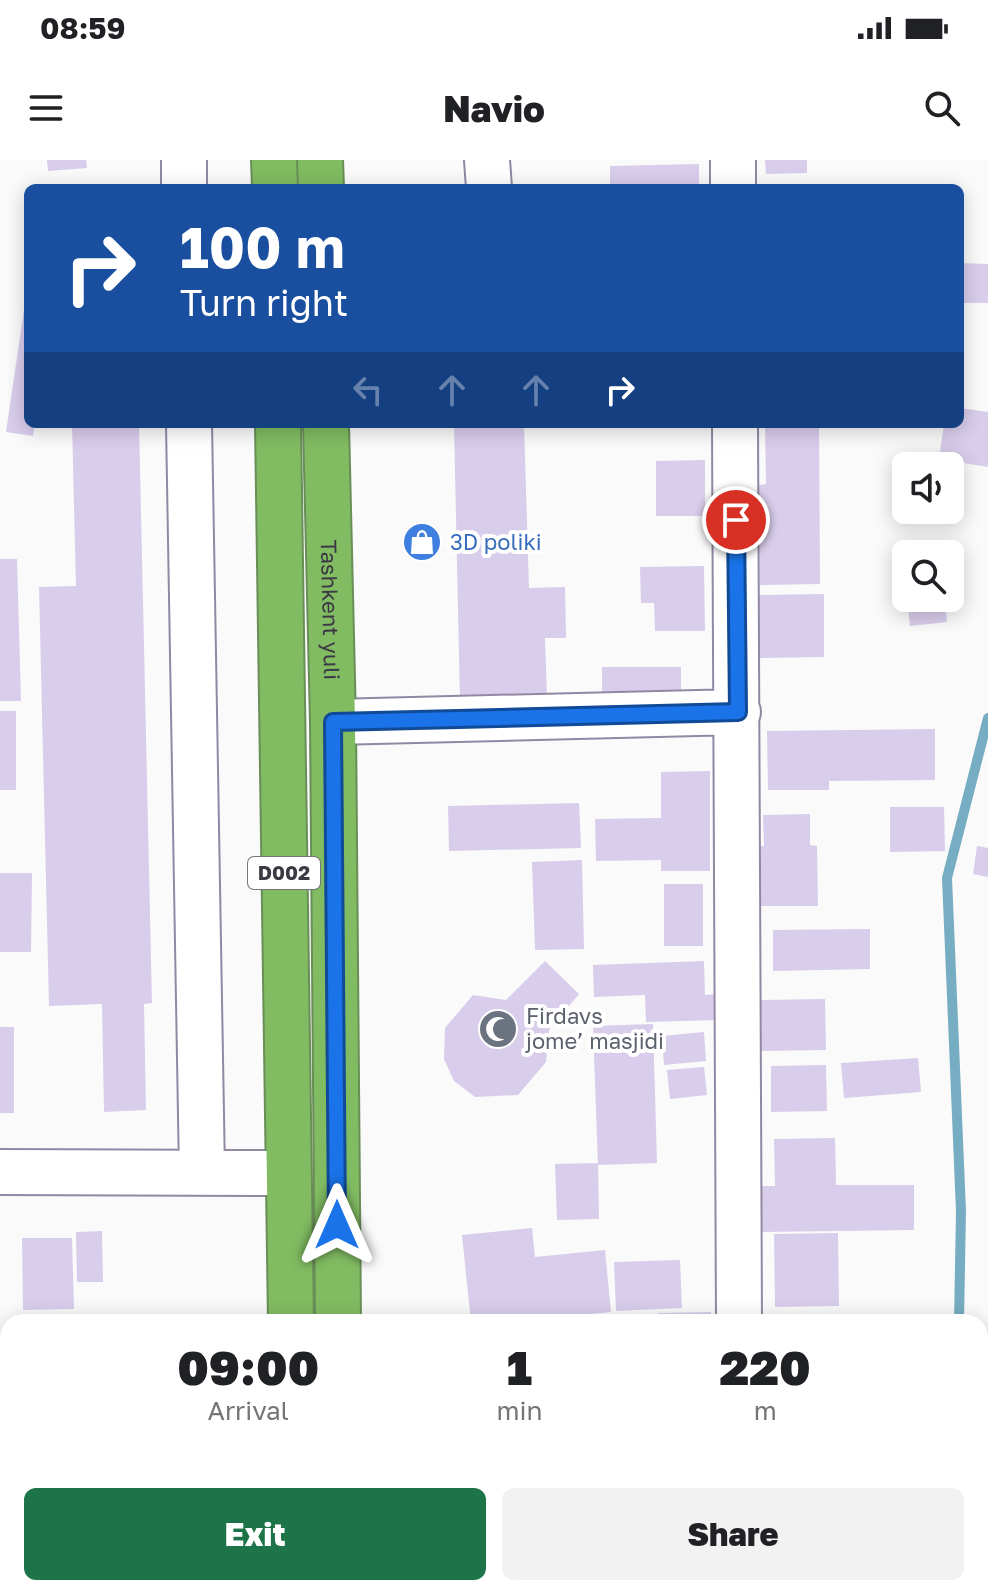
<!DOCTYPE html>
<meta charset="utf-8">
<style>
body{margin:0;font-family:"Golos Text",sans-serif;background:#f2f2f2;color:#202124;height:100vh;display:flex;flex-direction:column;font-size:30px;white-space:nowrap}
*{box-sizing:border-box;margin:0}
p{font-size:26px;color:#757577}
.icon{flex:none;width:44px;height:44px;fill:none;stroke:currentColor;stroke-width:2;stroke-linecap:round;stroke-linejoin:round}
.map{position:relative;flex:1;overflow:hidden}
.panel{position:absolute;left:0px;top:1154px;width:988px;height:282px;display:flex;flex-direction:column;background:#fff;border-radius:24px 24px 0 0;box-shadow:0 4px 20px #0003}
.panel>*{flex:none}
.banner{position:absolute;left:24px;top:24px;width:940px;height:244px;border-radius:12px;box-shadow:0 4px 20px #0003;background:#1a4fa0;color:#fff;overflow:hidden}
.tools{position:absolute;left:892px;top:292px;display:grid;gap:16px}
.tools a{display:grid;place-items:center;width:72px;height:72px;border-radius:12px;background:#fff;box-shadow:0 4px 20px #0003;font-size:40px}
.pin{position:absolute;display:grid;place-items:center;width:68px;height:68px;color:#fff;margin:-34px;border:4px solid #fff;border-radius:50%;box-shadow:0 2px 8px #0007}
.me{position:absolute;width:88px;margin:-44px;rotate:0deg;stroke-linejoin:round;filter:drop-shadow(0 0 6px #0008)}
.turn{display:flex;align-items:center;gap:28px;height:168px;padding:0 24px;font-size:36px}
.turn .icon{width:104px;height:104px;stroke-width:2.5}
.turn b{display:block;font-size:56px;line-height:68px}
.lanes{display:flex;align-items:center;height:76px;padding:0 24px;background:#0003;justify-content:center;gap:40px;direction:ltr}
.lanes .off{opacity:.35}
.eta{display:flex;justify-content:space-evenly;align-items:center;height:136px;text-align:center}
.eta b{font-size:48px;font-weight:800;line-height:56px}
.action{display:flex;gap:16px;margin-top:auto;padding:16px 24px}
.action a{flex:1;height:92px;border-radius:12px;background:#1d7448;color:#fff;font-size:32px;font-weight:800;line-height:92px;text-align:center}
.action a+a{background:#f2f2f2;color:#202124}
.status{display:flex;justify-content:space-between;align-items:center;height:56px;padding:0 40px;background:#fff;direction:ltr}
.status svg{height:22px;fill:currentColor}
header{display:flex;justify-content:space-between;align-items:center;height:104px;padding:0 24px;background:#fff;font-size:36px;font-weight:800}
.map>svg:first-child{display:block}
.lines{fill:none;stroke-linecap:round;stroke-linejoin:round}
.stream{stroke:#77adc2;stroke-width:10}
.building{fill:#d8cdeb}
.minor-casing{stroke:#9288a4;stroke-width:48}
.highway-casing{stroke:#698e58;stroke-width:48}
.minor{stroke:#fff;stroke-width:44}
.highway{stroke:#81bc62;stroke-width:44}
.route-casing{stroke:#114b97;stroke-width:20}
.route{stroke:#1a73e8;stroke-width:14}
.labels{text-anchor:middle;stroke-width:8;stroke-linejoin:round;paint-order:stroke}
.shield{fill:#fff;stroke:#76747c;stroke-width:2}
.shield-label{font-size:20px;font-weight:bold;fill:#3c3844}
.shop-label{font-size:22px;fill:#366cbe;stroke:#fff;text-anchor:start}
.street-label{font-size:22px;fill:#3c3844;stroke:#fff}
.worship-label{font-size:22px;fill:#5b616d;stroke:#fff;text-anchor:start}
</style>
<div class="status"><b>08:59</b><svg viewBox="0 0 49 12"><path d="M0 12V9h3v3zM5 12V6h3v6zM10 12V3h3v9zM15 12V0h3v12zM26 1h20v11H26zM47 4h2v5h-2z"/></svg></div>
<header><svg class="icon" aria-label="menu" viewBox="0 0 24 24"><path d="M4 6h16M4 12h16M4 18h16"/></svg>Navio<svg class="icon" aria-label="search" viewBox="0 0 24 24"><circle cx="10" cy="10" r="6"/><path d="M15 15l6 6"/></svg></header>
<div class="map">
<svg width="988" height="1435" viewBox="0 0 988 1435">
<rect width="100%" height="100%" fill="#fafafa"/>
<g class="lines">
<path class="stream" d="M 959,1162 L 961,1051 L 947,718 L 988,558
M 820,1435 L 825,1428"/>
</g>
<path class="building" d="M 47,0 L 86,0 L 87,8 L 48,11 Z
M 765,0 L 807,0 L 807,13 L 766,14 Z
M 699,4 L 699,28 L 610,28 L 610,6 Z
M 960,103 L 988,104 L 988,143 L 960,143 Z
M 26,136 L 28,264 L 35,264 L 33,276 L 6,272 Z
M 960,248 L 988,252 L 988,307 L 939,299 L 944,264 L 960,264 Z
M 72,264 L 139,264 L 152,843 L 144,844 L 146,950 L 104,952 L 102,844 L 49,846 L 39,427 L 76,426 Z
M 454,264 L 524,264 L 529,428 L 565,427 L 566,478 L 545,478 L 547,538 L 460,541 Z
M 765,264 L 819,264 L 820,424 L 760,425 L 759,325 L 766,324 Z
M 705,300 L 705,356 L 656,356 L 656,301 Z
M 0,399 L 17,399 L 21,541 L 0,541 Z
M 704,406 L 705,471 L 655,471 L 654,443 L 641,443 L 640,407 Z
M 824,434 L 824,497 L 758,498 L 757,435 Z
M 907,438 L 945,438 L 947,462 L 910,466 Z
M 602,507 L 681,507 L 681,536 L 602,536 Z
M 0,551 L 16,551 L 16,630 L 0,630 Z
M 935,569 L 935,620 L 829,621 L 829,630 L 768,630 L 767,571 Z
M 710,611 L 710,711 L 661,711 L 661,700 L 596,701 L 595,659 L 661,658 L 661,612 Z
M 579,643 L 581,688 L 449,691 L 448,646 Z
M 890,647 L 944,647 L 945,691 L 890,692 Z
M 810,654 L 810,685 L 817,686 L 818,746 L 760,746 L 759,686 L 764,686 L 763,655 Z
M 977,686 L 988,688 L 988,717 L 973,714 Z
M 582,700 L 584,789 L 535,790 L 532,702 Z
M 0,713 L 32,713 L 31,792 L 0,792 Z
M 664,724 L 703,724 L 703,786 L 664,786 Z
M 870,769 L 870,809 L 773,811 L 773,770 Z
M 545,801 L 579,834 L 549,870 L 546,902 L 518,935 L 475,937 L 454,921 L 444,899 L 445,868 L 473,835 L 506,840 Z
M 704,801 L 705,835 L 718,834 L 719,860 L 646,862 L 645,835 L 594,837 L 593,805 Z
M 825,839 L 826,890 L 759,891 L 758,840 Z
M 653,864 L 657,1003 L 598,1005 L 593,866 Z
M 0,867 L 14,867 L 14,953 L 0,953 Z
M 704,872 L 706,901 L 664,905 L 662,876 Z
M 918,898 L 921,932 L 844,938 L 841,903 Z
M 826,905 L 827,951 L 771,952 L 771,906 Z
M 704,907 L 707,935 L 670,939 L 667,910 Z
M 835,978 L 836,1025 L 914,1025 L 914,1070 L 762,1072 L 762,1026 L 775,1026 L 774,979 Z
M 598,1003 L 599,1059 L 557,1060 L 555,1004 Z
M 532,1068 L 535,1097 L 605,1090 L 611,1152 L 510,1162 L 471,1162 L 462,1075 Z
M 102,1071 L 103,1122 L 77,1122 L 76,1072 Z
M 838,1073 L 839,1146 L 775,1147 L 774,1074 Z
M 22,1078 L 72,1078 L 74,1149 L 23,1150 Z
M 680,1100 L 682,1148 L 616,1151 L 614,1102 Z
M 711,1152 L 711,1162 L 658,1162 L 658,1153 Z
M 1,1338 L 8,1338 L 8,1387 L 0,1387 Z
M 49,1428 L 100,1428 L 99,1435 L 48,1435 Z
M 109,1428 L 157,1428 L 157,1435 L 109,1435 Z
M 478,1428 L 514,1428 L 514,1435 L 478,1435 Z
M 720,1428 L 760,1428 L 760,1435 L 720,1435 Z
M 832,1428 L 877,1433 L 877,1435 L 831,1435 Z
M 886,1428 L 940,1428 L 939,1435 Z"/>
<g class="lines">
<g class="minor-casing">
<path id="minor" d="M 184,0 L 184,28
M 487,0 L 489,28
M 733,0 L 733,28
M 189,264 L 202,1013
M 735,264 L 739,1162
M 333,562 L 738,552
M 0,1012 L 288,1013"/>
</g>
<g class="highway-casing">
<g id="highway">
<path d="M 274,0 L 275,28"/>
<path d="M 320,0 L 321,28"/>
<path d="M 278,264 L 291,1162"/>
<path id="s1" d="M 326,264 L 333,562 L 338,1162"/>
<path d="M 297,1428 L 297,1435"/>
<path d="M 345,1428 L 345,1435"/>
</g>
</g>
<use href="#minor" class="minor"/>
<use href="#highway" class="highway"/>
</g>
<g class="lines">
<g class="route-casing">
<path id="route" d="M 337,1065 L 333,562 L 738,552 L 736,360"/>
</g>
<use href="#route" class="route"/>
</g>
<defs>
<g id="shop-disc" transform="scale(2)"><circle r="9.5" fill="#3f7fe0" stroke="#fff"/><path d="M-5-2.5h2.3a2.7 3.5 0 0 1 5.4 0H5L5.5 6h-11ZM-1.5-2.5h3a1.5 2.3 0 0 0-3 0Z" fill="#fff"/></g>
<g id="mosque-disc" transform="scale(2)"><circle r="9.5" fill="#6b7280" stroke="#fff"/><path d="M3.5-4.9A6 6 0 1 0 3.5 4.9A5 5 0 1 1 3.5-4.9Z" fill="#fff"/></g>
</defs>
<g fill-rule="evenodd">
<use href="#shop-disc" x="422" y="382"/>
<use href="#mosque-disc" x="498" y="869"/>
</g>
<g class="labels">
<rect class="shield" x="248" y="697" width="72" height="32" rx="6"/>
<g class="shield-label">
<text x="284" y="720">D002</text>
</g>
<g class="shop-label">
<text x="450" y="390">3D poliki</text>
</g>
<g class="street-label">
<text dy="8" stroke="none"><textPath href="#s1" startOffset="186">Tashkent yuli</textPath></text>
</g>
<g class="worship-label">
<text x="526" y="864">Firdavs<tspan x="526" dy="25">jome’ masjidi</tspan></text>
</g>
</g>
</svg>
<div class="tools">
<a><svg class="icon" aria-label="sound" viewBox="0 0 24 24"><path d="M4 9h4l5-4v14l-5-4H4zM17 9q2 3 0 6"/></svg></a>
<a><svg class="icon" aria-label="search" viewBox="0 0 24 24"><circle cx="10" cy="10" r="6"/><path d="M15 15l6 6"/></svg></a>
</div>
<div class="pin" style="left:736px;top:360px;background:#d93025"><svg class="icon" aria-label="arrive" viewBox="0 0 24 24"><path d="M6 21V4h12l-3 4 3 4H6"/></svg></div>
<svg class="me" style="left:337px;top:1065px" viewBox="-20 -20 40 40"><path d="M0-17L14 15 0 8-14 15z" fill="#1a73e8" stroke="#fff" stroke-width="4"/></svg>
<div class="banner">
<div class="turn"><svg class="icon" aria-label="right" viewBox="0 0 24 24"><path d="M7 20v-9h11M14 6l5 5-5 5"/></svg><div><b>100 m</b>Turn right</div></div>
<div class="lanes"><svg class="icon off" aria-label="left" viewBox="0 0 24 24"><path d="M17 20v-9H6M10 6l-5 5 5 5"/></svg><svg class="icon off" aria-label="ahead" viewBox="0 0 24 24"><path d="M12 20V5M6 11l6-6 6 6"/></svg><svg class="icon off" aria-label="ahead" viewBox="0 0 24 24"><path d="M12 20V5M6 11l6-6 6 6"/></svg><svg class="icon" aria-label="right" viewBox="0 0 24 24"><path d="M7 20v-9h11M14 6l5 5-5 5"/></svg></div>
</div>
<section class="panel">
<div class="eta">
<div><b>09:00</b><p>Arrival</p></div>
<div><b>1</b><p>min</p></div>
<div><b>220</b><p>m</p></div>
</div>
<div class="action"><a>Exit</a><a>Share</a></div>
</section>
</div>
